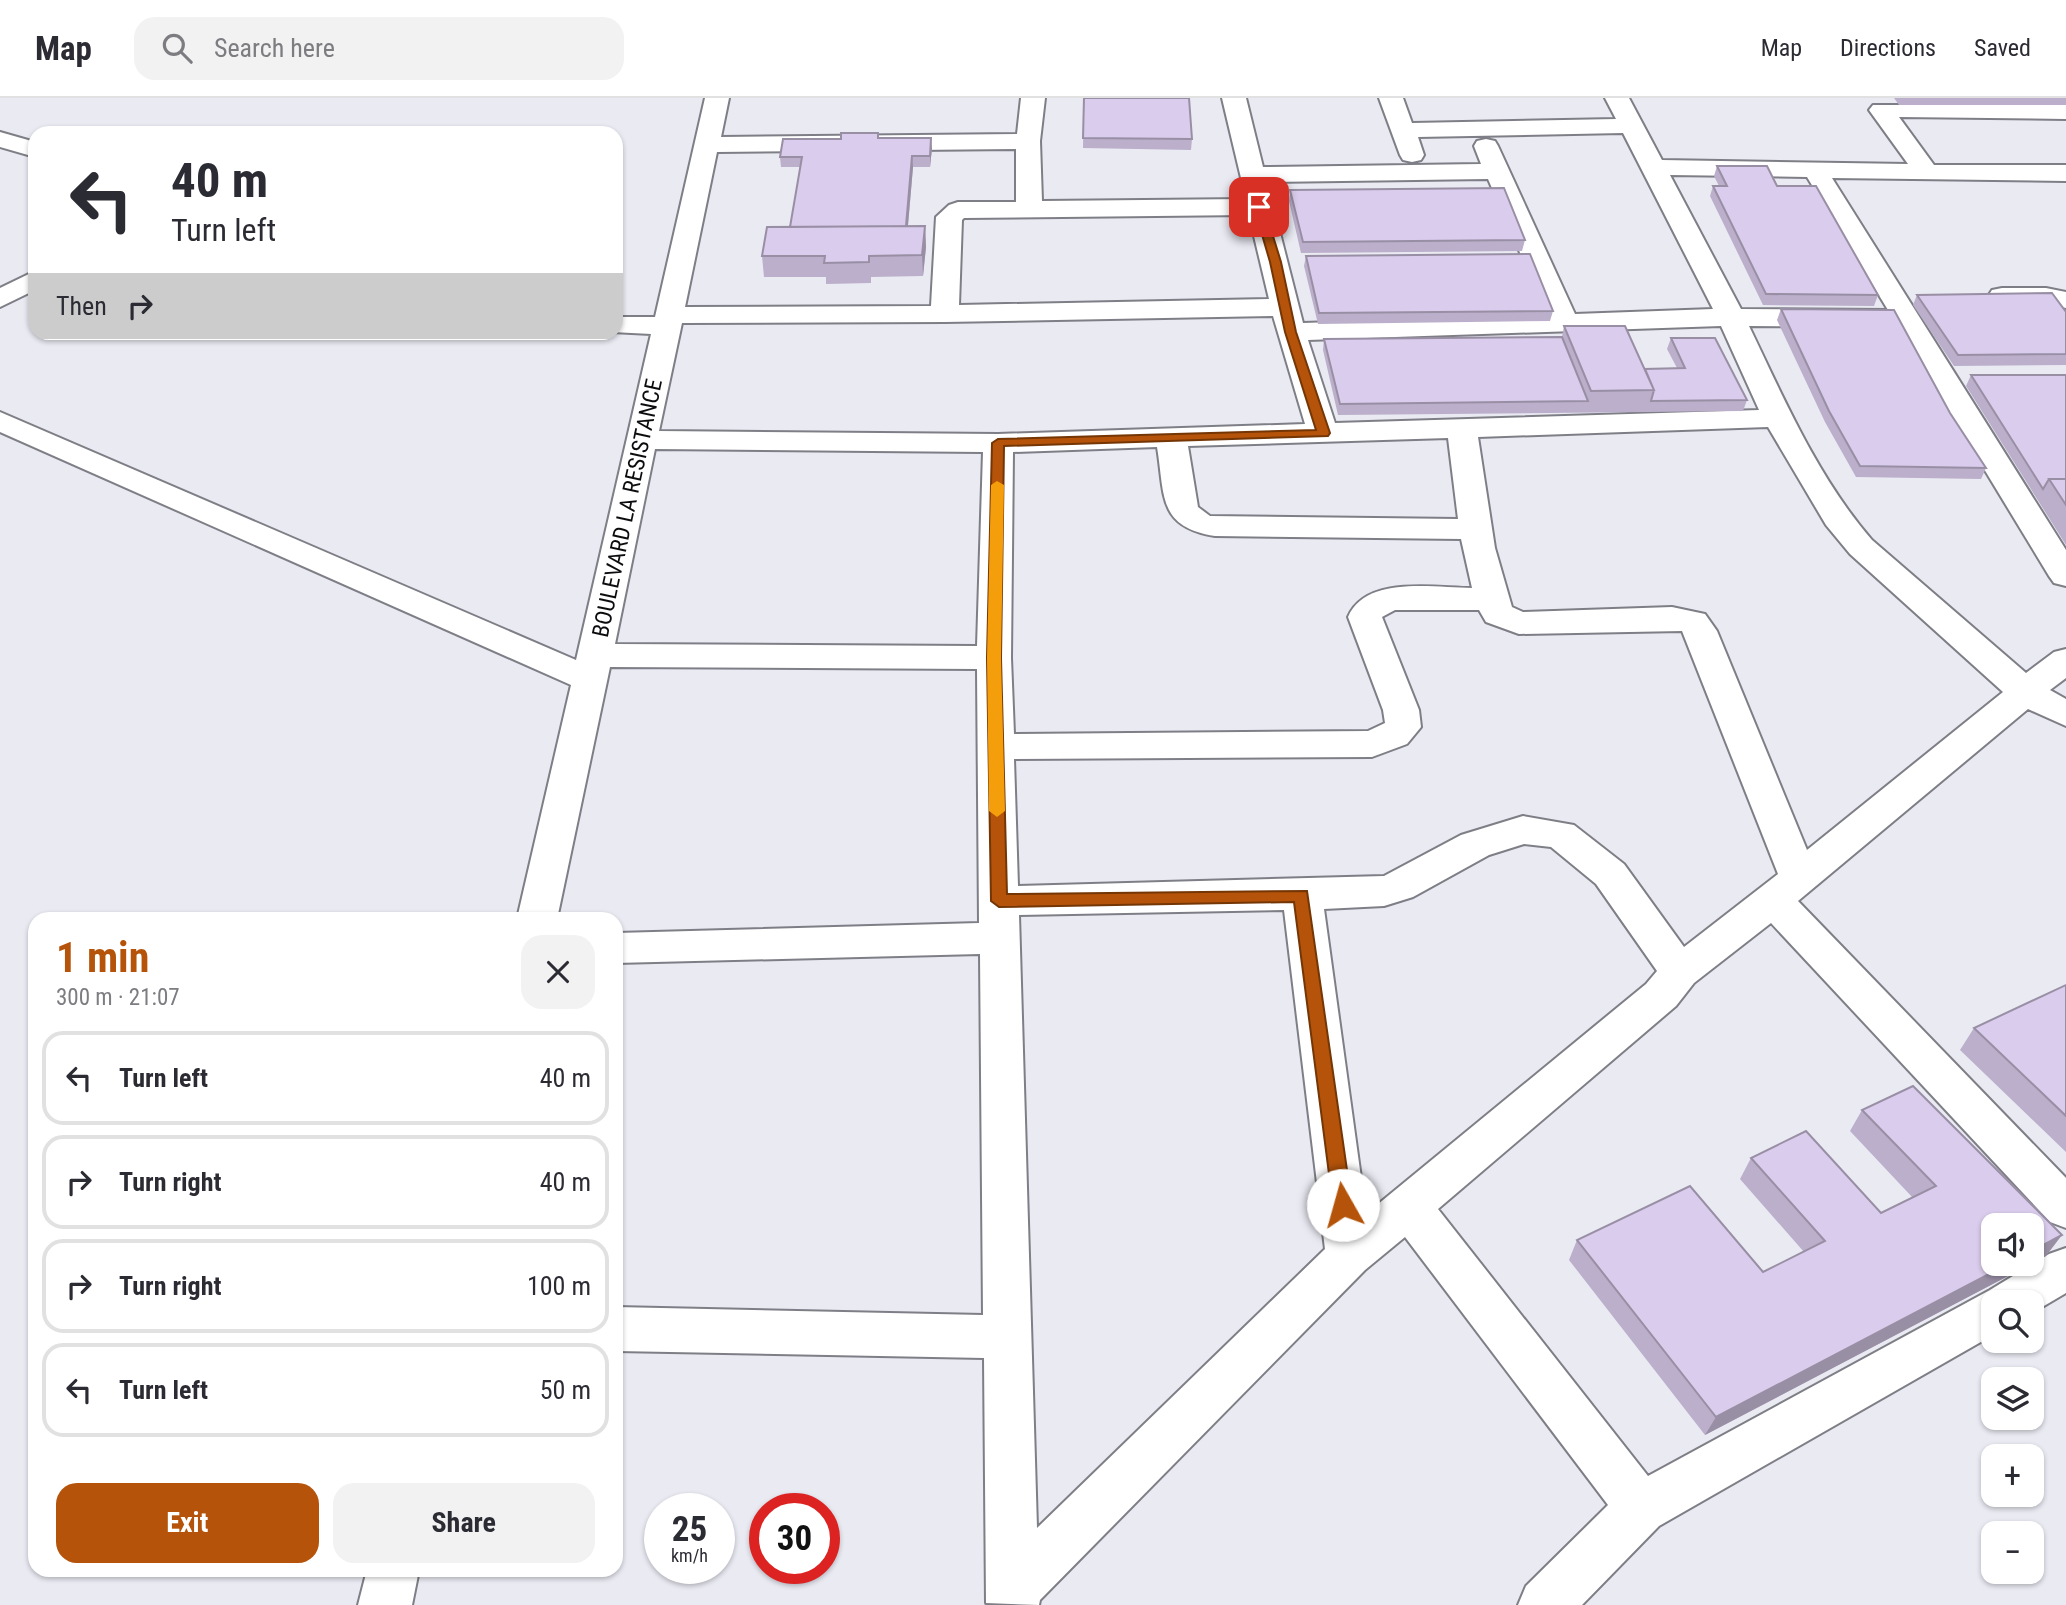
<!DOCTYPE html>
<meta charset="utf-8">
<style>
body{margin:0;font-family:"Roboto Condensed",sans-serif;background:#f2f2f3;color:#2b2b33;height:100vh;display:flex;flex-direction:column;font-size:26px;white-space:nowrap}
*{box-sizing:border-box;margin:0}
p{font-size:23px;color:#7c7c81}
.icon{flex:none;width:38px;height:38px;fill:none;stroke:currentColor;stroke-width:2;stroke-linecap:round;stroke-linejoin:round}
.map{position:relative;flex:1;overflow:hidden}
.panel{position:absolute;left:28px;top:814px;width:595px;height:665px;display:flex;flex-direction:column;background:#fff;border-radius:21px;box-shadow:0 2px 5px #0004}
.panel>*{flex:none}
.guide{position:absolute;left:28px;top:28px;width:595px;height:214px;border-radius:21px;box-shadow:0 2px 5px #0004;background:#fff;color:#2b2b33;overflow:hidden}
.buttons{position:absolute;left:1981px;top:1115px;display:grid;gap:14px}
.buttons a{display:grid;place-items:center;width:63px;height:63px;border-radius:14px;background:#fff;box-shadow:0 2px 5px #0004;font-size:35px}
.speed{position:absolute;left:644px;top:1395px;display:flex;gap:14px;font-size:35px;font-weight:700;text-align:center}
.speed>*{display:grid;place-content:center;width:91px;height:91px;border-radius:50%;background:#fff;box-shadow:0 2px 5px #0004;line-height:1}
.speed small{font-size:18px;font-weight:400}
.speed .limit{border:10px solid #d22;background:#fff;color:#111}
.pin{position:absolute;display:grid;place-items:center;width:60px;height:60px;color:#fff;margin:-30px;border-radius:14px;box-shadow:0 4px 10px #0006}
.me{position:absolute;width:77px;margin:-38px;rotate:353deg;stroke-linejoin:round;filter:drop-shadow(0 0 5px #0008)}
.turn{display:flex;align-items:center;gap:24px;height:147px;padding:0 28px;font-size:32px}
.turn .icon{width:91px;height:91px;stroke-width:2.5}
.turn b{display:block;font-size:49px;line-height:60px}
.then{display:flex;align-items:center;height:66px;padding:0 28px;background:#0003;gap:14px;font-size:26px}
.round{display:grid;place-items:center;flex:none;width:74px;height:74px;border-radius:21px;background:#f2f2f3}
.summary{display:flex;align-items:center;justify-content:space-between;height:119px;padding:0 28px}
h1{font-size:42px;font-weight:700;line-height:52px;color:#b45309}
.action{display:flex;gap:14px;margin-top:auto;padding:14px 28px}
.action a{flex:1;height:80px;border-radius:21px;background:#b45309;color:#fff;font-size:28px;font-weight:700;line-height:80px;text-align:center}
.action a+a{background:#f2f2f3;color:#2b2b33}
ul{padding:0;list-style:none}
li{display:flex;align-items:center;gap:21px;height:94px;margin:0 14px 10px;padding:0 14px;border:4px solid #e1e1e2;border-radius:21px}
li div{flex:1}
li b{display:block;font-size:26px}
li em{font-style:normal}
header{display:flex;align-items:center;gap:42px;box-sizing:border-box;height:98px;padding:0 35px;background:#fff;border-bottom:2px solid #e1e1e2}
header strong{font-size:33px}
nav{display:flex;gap:38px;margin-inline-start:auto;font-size:24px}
.search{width:490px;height:63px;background:#f2f2f3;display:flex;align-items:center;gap:18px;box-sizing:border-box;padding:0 24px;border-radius:21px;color:#7c7c81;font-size:26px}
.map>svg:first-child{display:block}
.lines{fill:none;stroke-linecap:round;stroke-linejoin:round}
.minor-casing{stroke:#7e7e86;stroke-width:4}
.minor{fill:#fff;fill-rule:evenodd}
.wall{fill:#bbafcb}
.shaded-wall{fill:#998fa5}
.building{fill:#daccec;stroke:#998fa5;stroke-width:2}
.route{fill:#b45309;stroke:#753606;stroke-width:2}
.slow{fill:#f59e0b}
.labels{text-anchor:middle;stroke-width:5;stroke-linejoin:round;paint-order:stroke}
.street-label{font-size:23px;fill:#0c0c0f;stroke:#fff}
</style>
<header>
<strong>Map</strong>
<div class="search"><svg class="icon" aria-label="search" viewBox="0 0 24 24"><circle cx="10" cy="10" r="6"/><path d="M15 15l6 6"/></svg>Search here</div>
<nav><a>Map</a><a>Directions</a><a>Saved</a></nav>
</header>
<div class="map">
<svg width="2066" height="1507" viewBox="0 0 2066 1507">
<rect width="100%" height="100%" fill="#eaeaf3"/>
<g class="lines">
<g class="minor-casing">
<path id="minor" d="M 705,0 L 729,0 L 721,39 L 1017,36 L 1021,0 L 1045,0 L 1040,43 L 1042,103 L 1246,101 L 1222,0 L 1246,0 L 1263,69 L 1481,66 L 1474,48 L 1477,43 L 1486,41 L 1495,43 L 1498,48 L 1575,216 L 1713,211 L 1623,35 L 1418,39 L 1424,57 L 1421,62 L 1412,64 L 1403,62 L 1400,57 L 1379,0 L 1403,0 L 1412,25 L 1616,21 L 1605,0 L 1629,0 L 1662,62 L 1908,66 L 1869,12 L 1873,7 L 2066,7 L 2066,21 L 1899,19 L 1934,67 L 2066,67 L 2066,83 L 1832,80 L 2066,452 L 2066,488 L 2054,485 L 2049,478 L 1898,229 L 1749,228 C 1784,301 1818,380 1872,442 L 2026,575 L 2054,554 L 2066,551 L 2066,580 L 2050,592 L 2066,601 L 2066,628 L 2028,611 L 1798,803 L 2066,1080 L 2066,1130 L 2050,1124 L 1771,825 L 1694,885 L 1676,908 L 1438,1111 L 1648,1378 L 1990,1192 L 2049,1156 L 2066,1150 L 2066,1195 L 2032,1215 L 2032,1204 L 1993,1204 L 1993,1237 L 1659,1428 L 1582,1507 L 1518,1507 L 1526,1488 L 1608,1407 L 1405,1139 L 1365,1172 L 1040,1502 L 1039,1507 L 986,1505 L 984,1260 L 616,1253 L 616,1209 L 983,1217 L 980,856 L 616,865 L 616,835 L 979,825 L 977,571 L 610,569 L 557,821 L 517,821 L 571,587 L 0,334 L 0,314 L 576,562 L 651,236 L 612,234 L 616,234 L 616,219 L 655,219 ZM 1016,51 L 1016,104 L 958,104 L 949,107 L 936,119 L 931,208 L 685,209 L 717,54 ZM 1670,77 L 1807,79 L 1888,212 L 1741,211 ZM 1488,81 L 1547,217 L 1303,225 L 1267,84 ZM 1249,117 L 1269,201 L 959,207 L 962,122 L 964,120 ZM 1273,218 L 1305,326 L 998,336 L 659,333 L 682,225 L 945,224 ZM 1721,228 L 1759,312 L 1335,325 L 1308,242 ZM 1768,329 L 1826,427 L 1850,456 L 2003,594 L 1807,752 L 1717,533 L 1705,516 L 1672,509 L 1523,514 L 1512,509 L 1495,450 L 1478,339 ZM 1448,340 L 1458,421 L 1210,418 L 1198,409 L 1188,348 ZM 1157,349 C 1165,397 1157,429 1215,438 L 1461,441 L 1472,490 C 1434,490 1366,477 1348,519 L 1383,612 L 1385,625 L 1368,633 L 1014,636 L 1011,560 L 1013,354 ZM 655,351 L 983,354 L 977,548 L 615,546 ZM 1395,512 L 1479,512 L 1486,524 L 1519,536 L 1682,533 L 1778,776 L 1684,849 L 1624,766 L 1574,727 L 1523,718 L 1461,737 L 1384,778 L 1018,788 L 1014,661 L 1372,659 L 1407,646 L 1421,629 L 1419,612 L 1382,519 ZM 1524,746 L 1551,749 L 1596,786 L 1657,873 L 1646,886 L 1366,1116 L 1324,811 L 1384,808 L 1413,799 L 1489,757 ZM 1284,812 L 1325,1151 L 1037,1430 L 1019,817 Z
M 0,34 L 35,44 L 35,59 L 0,49 Z
M 35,173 L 35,192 L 0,209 L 0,190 Z
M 2002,190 L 2046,190 L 2066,194 L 2066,210 L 2046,206 L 1992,204 L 1988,198 L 1992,192 Z
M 367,1472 L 419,1472 L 412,1507 L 358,1507 Z"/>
</g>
<use href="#minor" class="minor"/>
</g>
<path class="wall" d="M 1084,0 L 1192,41 L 1191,52 L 1083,50 Z
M 1894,0 L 2066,0 L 2066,7 L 1899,7 Z
M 878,40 L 932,50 L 930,69 L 913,69 L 908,128 L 925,128 L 926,149 L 923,178 L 871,179 L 871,185 L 826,186 L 826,179 L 764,179 L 762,158 L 790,129 L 800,69 L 781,69 L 780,59 L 841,41 Z
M 1717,68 L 1777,88 L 1878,197 L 1874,208 L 1763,207 L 1710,98 L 1713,88 L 1719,88 L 1714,78 Z
M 1290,92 L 1525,142 L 1522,153 L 1301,155 L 1289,103 Z
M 1306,158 L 1553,213 L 1550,223 L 1318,226 L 1304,168 Z
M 1917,197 L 2066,214 L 2066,267 L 1954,268 L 1913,207 Z
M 1781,211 L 1986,370 L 1981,381 L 1856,379 L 1825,324 L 1777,222 Z
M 1564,228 L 1645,271 L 1677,270 L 1667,251 L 1671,240 L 1747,302 L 1743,313 L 1338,317 L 1323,252 L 1324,241 L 1562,239 Z
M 1971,277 L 2066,277 L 2066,447 L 1966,288 Z
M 2066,887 L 2066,1054 L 1960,952 L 1974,930 Z
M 1862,1012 L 2046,1158 L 1705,1337 L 1569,1162 L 1577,1142 L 1763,1174 L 1804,1154 L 1740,1081 L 1751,1060 L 1881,1115 L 1913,1100 L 1850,1033 Z"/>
<path class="shaded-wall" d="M 931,40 L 932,50 L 930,69 L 930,58 Z
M 912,58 L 913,69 L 906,149 L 905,139 Z
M 925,128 L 926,149 L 923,178 L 922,157 Z
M 2062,1137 L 2046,1158 L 2032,1165 L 2032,1153 Z
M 2008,1166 L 2031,1166 L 1705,1337 L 1716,1319 Z"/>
<path class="building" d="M 1084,0 L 1189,0 L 1192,41 L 1083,40 Z
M 841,35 L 878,35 L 878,40 L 931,40 L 930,58 L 912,58 L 906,128 L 790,129 L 802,59 L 780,59 L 783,41 L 841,41 Z
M 1717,68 L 1767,68 L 1777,88 L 1816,88 L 1878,197 L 1766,196 L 1713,88 L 1727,88 Z
M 1504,90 L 1525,142 L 1303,144 L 1290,92 Z
M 925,128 L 922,157 L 869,158 L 869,164 L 824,165 L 825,158 L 762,158 L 767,129 Z
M 1530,156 L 1553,213 L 1319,215 L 1306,158 Z
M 2052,195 L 2066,214 L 2066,256 L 1958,257 L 1917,197 Z
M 1781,211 L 1894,212 L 1950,315 L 1986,370 L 1860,368 L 1829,313 Z
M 1564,228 L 1625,228 L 1654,292 L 1591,293 Z
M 1562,239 L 1588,303 L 1340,306 L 1324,241 Z
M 1671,240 L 1715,240 L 1747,302 L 1651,303 L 1654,292 L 1645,271 L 1685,270 Z
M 1971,277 L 2066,277 L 2066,381 L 2049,381 L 2043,391 Z
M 2049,381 L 2066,381 L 2066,407 Z
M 2066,887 L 2066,1018 L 1974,930 Z
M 1913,988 L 2062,1137 L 2032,1153 L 2032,1127 L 1993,1127 L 1993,1166 L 2008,1166 L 1716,1319 L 1577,1142 L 1690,1088 L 1763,1174 L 1825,1143 L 1751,1060 L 1806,1033 L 1881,1115 L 1936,1088 L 1862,1012 Z"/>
<path class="route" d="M 1259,106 L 1264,109 L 1281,164 L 1296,234 L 1330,335 L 1328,338 L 1004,348 L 1001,560 L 1007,796 L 1307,793 L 1352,1107 L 1349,1113 L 1343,1115 L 1336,1113 L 1333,1107 L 1294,804 L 999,809 L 991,803 L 987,560 L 992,345 L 998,341 L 1316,332 L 1285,234 L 1270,164 L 1254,109 Z"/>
<path class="slow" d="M 997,383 L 1004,387 L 1001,560 L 1005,713 L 997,719 L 989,713 L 987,560 L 991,387 Z"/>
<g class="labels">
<g class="street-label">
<text transform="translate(627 410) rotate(-78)" y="8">BOULEVARD LA RESISTANCE</text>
</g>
</g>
</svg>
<div class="buttons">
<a><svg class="icon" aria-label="sound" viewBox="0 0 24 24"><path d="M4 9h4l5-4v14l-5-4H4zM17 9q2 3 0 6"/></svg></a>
<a><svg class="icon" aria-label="search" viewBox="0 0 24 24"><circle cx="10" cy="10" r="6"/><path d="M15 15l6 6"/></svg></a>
<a><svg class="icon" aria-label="layers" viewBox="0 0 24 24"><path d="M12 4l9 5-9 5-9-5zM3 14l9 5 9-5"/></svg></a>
<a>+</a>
<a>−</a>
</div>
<div class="speed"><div>25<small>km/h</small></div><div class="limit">30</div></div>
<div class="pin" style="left:1259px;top:109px;background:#d93025"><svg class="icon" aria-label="arrive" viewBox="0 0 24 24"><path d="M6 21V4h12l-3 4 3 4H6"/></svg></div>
<svg class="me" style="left:1343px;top:1107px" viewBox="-20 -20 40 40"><circle r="19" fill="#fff"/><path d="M0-13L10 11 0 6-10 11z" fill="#b45309"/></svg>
<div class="guide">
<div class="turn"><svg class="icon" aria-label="left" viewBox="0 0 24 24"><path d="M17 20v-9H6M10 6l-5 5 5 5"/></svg><div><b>40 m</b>Turn left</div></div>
<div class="then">Then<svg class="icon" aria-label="right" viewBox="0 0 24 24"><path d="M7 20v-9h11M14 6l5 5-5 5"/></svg></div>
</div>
<section class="panel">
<div class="summary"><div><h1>1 min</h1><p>300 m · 21:07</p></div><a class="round"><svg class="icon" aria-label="close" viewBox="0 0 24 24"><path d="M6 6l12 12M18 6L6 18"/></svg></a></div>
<ul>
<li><svg class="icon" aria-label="left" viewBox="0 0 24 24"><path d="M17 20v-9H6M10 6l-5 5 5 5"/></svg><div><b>Turn left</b></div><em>40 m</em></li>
<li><svg class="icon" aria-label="right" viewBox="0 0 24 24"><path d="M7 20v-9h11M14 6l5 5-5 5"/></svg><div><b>Turn right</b></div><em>40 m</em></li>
<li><svg class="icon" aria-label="right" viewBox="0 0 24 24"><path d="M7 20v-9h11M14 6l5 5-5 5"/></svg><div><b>Turn right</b></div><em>100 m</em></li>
<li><svg class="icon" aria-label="left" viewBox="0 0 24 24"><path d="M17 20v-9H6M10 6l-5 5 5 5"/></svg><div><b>Turn left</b></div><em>50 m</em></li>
</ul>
<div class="action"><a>Exit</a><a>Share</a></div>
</section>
</div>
